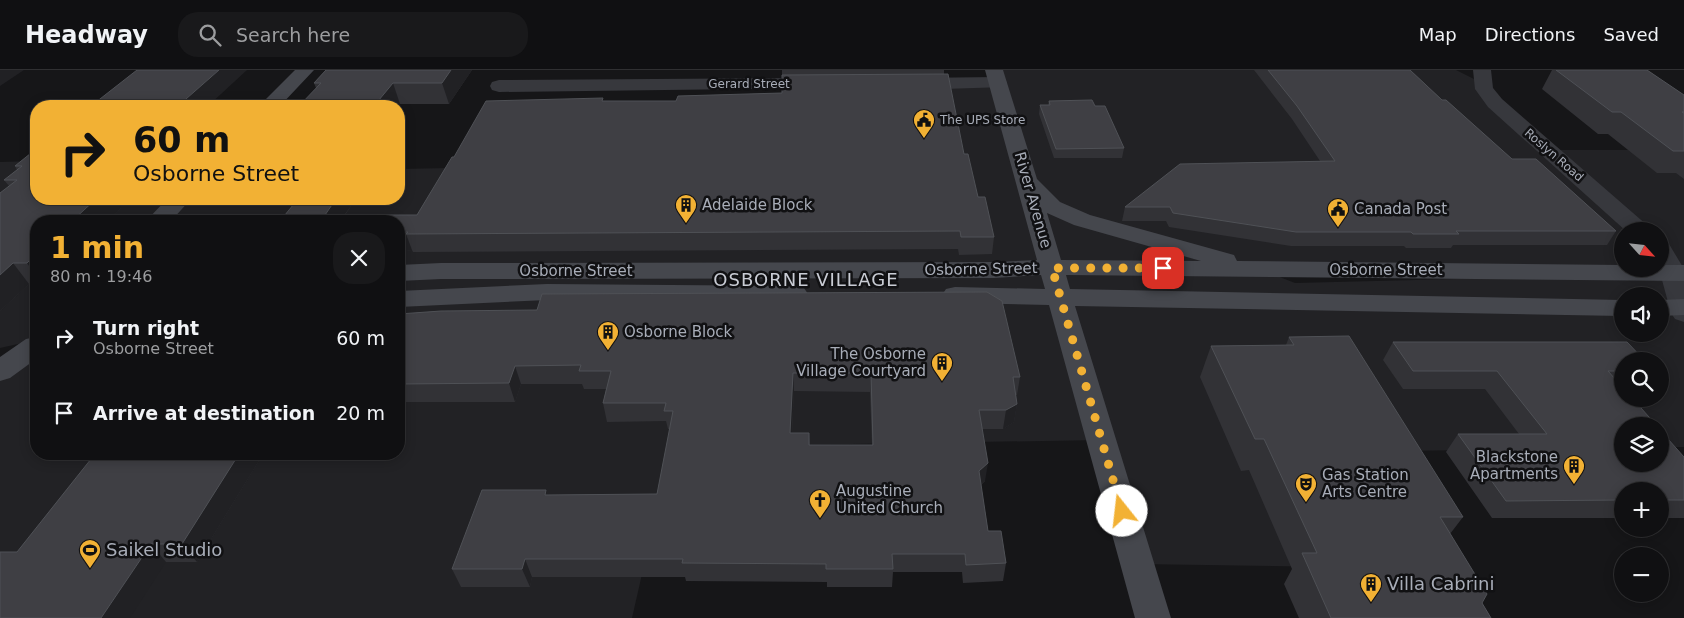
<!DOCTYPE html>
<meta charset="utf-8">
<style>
body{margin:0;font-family:"DejaVu Sans",sans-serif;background:#19191b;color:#f1f3f6;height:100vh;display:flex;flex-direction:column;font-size:19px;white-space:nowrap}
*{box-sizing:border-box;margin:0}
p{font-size:16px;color:#9c9d9f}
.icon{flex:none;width:28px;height:28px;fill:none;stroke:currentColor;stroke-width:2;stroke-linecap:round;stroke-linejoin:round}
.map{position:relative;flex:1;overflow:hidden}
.drawer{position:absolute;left:30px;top:145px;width:375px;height:245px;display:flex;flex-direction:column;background:#101012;border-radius:20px;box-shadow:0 2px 12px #0003,0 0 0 1px #303032}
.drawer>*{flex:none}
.guide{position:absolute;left:30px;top:30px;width:375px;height:105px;border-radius:20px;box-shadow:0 2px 12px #0003,0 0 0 1px #303032;background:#f2b134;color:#111;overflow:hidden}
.needle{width:32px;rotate:117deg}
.fabs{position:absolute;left:1614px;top:152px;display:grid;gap:10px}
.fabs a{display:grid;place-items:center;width:55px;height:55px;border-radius:50%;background:#101012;box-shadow:0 2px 12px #0003,0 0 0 1px #303032;font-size:25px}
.pin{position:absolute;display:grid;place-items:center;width:42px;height:42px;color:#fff;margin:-21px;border-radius:10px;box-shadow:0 2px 8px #0006}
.me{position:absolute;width:55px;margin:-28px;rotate:344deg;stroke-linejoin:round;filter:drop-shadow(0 0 4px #0008)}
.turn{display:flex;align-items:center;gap:18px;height:105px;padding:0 20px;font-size:22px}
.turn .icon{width:65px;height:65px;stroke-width:2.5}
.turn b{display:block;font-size:35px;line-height:42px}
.round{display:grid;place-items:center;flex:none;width:52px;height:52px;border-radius:20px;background:#19191b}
.headline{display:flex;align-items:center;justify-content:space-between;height:85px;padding:0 20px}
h1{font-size:30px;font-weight:800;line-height:38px;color:#f2b134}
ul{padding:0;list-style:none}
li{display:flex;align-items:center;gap:15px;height:75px;padding:0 20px}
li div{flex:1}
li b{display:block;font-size:19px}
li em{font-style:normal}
header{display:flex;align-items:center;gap:30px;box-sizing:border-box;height:70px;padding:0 25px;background:#101012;border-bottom:1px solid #303032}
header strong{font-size:24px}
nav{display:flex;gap:28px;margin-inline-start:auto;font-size:18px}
.search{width:350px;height:45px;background:#19191b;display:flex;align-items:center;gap:12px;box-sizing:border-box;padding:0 18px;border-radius:20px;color:#9c9d9f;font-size:19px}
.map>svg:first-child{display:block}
.built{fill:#222225;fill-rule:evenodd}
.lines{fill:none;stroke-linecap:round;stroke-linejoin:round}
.street{fill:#37383d;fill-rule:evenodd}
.secondary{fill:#45474d;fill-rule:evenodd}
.wall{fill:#323236;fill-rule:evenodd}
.shaded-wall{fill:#212124}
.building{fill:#3f3f44;stroke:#4f5156;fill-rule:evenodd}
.route{stroke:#f2b134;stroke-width:9;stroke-dasharray:0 16.2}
.labels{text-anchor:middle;stroke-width:5;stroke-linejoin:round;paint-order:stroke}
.far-street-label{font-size:12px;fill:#a8adb8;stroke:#111113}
.far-poi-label{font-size:12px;fill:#a8adb8;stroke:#111113;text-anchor:start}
.street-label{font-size:15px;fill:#a8adb8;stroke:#111113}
.poi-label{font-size:15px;fill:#a8adb8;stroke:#111113;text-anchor:start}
.quarter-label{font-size:18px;letter-spacing:1px;fill:#c9ccd4;stroke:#111113}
.near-poi-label{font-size:18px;fill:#a8adb8;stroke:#111113;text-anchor:start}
</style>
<header>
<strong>Headway</strong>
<div class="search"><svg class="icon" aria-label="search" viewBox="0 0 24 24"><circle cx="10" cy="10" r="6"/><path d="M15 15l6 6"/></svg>Search here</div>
<nav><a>Map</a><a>Directions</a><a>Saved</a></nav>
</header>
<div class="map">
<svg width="1684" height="548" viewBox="0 0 1684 548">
<rect width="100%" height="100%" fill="#161618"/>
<path class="built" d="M 994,0 L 1456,0 L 1482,13 L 1549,80 L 1684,80 L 1684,377 L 1660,377 L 1660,356 L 1622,356 L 1622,378 L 1395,381 L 1467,499 L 1138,494 L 1101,370 L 671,377 L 632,548 L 0,548 L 0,301 L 36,276 L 36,384 L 399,384 L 399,151 L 36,151 L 36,270 L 0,278 L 0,92 L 36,91 L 36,129 L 399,129 L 399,99 L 450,98 L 845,14 L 998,13 ZM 1622,161 L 1660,161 L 1660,199 L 1622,199 ZM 1262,200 L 1654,204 L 1295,213 ZM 550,201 L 607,209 L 445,202 ZM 1622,226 L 1660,226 L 1660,264 L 1622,264 ZM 1622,291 L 1660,291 L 1660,329 L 1622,329 Z"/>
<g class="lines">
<path class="street" d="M 1473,0 L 1491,0 L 1493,18 L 1502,29 L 1648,156 L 1652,161 L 1626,161 L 1488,37 L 1475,19 Z
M 998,7 L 1005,9 L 1007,13 L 1005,17 L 912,20 L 905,18 L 903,14 L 905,10 L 912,8 Z
M 819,8 L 826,10 L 828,14 L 826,18 L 499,22 L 492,20 L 490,16 L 492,12 L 499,10 Z
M 1660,172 L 1669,174 L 1684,199 L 1684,252 L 1675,249 L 1671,243 L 1659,199 Z"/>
<path class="secondary" d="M 295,0 L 314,0 L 280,36 L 259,36 Z
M 985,0 L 1003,0 L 1037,109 L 1060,132 L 1090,145 L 1234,185 L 1237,191 L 1622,195 L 1622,199 L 1660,199 L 1660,195 L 1684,195 L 1684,211 L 1066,205 L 1070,219 L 1622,230 L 1622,246 L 1075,236 L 1171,548 L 1135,548 L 1049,235 L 955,233 L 946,231 L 942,225 L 946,219 L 955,217 L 1045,219 L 1041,205 L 994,208 L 441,209 L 399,211 L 399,195 L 441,193 L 994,192 L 1037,190 ZM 1047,143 L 1074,155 L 1201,191 L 1061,190 Z
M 167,129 L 191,129 L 171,151 L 146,151 Z
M 547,214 L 795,216 L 804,218 L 808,224 L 804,230 L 795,232 L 547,230 L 399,237 L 399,221 Z
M 1684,229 L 1684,245 L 1660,246 L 1660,230 Z
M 36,267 L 36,289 L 10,308 L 0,311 L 0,287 L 26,269 Z"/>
</g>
<path class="wall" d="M 326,0 L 472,0 L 449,34 L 400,34 L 316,18 L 314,13 Z
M 782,0 L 944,0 L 944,4 L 964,84 L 978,127 L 994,167 L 992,184 L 959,185 L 958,179 L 413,182 L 412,180 L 399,182 L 399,151 L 280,151 L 298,129 L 356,129 L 345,145 L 417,145 L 454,87 L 604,31 L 676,31 L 782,23 Z
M 1254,0 L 1410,0 L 1442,30 L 1512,89 L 1616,161 L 1607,175 L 1453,175 L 1451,178 L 1406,178 L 1404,176 L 1291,176 L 1169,157 L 1166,151 L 1122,151 L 1125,137 L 1320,91 L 1292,49 Z
M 1552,0 L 1647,0 L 1684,25 L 1684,109 L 1676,103 L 1657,103 L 1608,64 L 1598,64 L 1542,19 Z
M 1049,31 L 1095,36 L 1124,78 L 1122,88 L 1054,88 L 1039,44 L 1040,35 L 1048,35 Z
M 36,79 L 121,138 L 107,151 L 36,151 L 36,214 L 29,214 L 0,241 L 9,116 L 4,110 L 17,100 L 15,96 Z
M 399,244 L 1020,307 L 1017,325 L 1016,325 L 1017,334 L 1014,352 L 1003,359 L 982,359 L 985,411 L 981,415 L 988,461 L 1006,493 L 1003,511 L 963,513 L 962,502 L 893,502 L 892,517 L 827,517 L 827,512 L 686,511 L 685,507 L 532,507 L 530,517 L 461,517 L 452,499 L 548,425 L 657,424 L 670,359 L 668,359 L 666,351 L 607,352 L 603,333 L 606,319 L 584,319 L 582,314 L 521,314 L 515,332 L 399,332 ZM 794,321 L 870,322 L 872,375 L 810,375 L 809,363 L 792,363 Z
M 1289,267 L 1463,447 L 1450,464 L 1482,533 L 1491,548 L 1299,548 L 1284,514 L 1292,499 L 1249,400 L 1241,401 L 1200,307 L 1211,276 L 1286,275 Z
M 1393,272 L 1622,291 L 1622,329 L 1684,387 L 1684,448 L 1660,448 L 1660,421 L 1622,421 L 1622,448 L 1492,448 L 1446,382 L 1458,364 L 1519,364 L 1485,319 L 1403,319 L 1383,290 Z
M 263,384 L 197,492 L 166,492 L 17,482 Z"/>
<path class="shaded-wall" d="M 0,0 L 24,0 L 0,16 Z
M 219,0 L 247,0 L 208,36 L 178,36 Z
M 451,0 L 472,0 L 449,34 L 442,13 Z
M 393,13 L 400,34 L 399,36 L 374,36 Z
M 96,129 L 116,129 L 121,138 L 107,151 L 72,151 Z
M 336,129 L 356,129 L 340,151 L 325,145 Z
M 408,162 L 406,164 L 412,180 L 399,182 L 399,163 Z
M 36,184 L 36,206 L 27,193 Z
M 13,193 L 29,214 L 0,241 L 0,205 Z
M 515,296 L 521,314 L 515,332 L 509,313 Z
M 793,303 L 794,321 L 791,381 L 790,363 Z
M 1017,334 L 1014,352 L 1003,359 L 1006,340 Z
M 239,384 L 263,384 L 197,492 L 182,474 Z
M 988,393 L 985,411 L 976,420 L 979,401 Z
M 151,474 L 166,492 L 130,548 L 101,548 Z
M 525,489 L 532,507 L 530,517 L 522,499 Z"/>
<path class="building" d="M 137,0 L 219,0 L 178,36 L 91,36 Z
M 326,0 L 451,0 L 442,13 L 393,13 L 374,36 L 299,36 L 321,13 L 314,13 Z
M 1268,0 L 1410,0 L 1442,30 L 1446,30 L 1512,89 L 1536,89 L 1616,161 L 1456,161 L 1459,164 L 1413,164 L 1411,162 L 1296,162 L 1173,143 L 1170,137 L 1125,137 L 1180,94 L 1335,91 L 1297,36 Z
M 1556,0 L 1647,0 L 1684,25 L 1684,42 L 1682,42 L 1684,43 L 1684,81 L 1673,81 L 1621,42 L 1612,42 Z
M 948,4 L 964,84 L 968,84 L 978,127 L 985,127 L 994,167 L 961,167 L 960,161 L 406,164 L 408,162 L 399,163 L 399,151 L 280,151 L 298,129 L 336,129 L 325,145 L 417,145 L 452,87 L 454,87 L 486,31 L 603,28 L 602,31 L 676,31 L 678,26 L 782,23 L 782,5 Z
M 1092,30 L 1095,36 L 1105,36 L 1124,78 L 1056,79 L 1040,35 L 1050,35 L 1049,31 Z
M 36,79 L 36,129 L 96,129 L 72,151 L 36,151 L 36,184 L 27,193 L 13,193 L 0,205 L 0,123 L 17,110 L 4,110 L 22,96 L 15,96 Z
M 987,222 L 1002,231 L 1020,307 L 1013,307 L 1017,334 L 1006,340 L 979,340 L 988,393 L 979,401 L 988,461 L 1001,461 L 1006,493 L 966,495 L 965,484 L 892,484 L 893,499 L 826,499 L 826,494 L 682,493 L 683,489 L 525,489 L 522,499 L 452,499 L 482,420 L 546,420 L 545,425 L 657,424 L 673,341 L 664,341 L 666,333 L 603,333 L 611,301 L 579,301 L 581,295 L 515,296 L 509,313 L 399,314 L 399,244 L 441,241 L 537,240 L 542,224 ZM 793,303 L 871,303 L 873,375 L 809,375 L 809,363 L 790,363 Z
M 1349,266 L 1463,447 L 1440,447 L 1487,524 L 1482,533 L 1491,548 L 1331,548 L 1302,483 L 1317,483 L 1264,369 L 1255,369 L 1211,276 L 1294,275 L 1289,267 Z
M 1393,272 L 1627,272 L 1645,291 L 1622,291 L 1622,301 L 1608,301 L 1622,317 L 1622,329 L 1633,329 L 1657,356 L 1622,356 L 1622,394 L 1660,394 L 1660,360 L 1684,387 L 1684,430 L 1660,430 L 1660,421 L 1622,421 L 1622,430 L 1506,431 L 1458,364 L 1547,364 L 1497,301 L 1413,301 Z
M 95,384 L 239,384 L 182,474 L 151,474 L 101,548 L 0,548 L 0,482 L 17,482 Z"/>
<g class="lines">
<path class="route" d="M 1122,441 L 1052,198 L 1163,198"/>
</g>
<defs>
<g id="civic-pin" transform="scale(1.125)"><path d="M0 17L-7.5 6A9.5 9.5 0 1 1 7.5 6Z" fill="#f2b134" stroke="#111113"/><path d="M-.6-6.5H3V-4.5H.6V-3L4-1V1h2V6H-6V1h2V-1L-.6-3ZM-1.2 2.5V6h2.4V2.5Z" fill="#111"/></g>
<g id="building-pin" transform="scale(1.125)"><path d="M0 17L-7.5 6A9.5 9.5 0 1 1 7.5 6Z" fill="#f2b134" stroke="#111113"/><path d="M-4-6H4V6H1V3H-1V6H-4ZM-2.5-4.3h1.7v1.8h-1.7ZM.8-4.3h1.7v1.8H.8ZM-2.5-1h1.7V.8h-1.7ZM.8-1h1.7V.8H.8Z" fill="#111"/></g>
<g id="theatre-pin" transform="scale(1.125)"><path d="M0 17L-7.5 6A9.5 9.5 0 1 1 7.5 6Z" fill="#f2b134" stroke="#111113"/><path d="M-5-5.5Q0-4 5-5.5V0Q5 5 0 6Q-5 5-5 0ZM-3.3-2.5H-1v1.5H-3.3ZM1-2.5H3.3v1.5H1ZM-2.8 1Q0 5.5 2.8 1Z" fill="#111"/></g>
<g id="church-pin" transform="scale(1.125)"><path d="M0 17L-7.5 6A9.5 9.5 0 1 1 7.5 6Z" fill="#f2b134" stroke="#111113"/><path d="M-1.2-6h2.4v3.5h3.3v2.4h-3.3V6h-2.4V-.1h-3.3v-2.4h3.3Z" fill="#111"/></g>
<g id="stadium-pin" transform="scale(1.125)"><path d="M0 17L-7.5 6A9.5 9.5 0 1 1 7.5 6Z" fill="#f2b134" stroke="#111113"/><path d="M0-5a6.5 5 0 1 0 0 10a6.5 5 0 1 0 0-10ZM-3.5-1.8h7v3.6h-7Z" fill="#111"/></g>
</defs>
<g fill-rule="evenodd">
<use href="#civic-pin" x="924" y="50"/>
<use href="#building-pin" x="686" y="135"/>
<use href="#civic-pin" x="1338" y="139"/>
<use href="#building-pin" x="608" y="262"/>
<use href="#building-pin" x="942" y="293"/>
<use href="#building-pin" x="1574" y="396"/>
<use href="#theatre-pin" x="1306" y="414"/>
<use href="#church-pin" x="820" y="430"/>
<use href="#stadium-pin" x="90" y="480"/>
<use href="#building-pin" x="1371" y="514"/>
</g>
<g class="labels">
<g class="far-street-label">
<text x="749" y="18">Gerard Street</text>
<text transform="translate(1554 85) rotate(41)" y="4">Roslyn Road</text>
</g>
<g class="far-poi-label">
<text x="940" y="54">The UPS Store</text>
</g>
<g class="street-label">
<text transform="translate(1033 130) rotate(74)" y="5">River Avenue</text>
<text transform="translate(981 199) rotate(-1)" y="5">Osborne Street</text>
<text x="1386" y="205">Osborne Street</text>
<text x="576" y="206">Osborne Street</text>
</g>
<g class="poi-label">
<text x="702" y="140">Adelaide Block</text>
<text x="1354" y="144">Canada Post</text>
<text x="624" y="267">Osborne Block</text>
<text x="926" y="289" text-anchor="end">The Osborne<tspan x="926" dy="17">Village Courtyard</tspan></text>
<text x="1558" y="392" text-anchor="end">Blackstone<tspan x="1558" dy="17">Apartments</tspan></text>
<text x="1322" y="410">Gas Station<tspan x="1322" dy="17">Arts Centre</tspan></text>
<text x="836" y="426">Augustine<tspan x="836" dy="17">United Church</tspan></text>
</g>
<g class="quarter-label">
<text x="806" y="216">OSBORNE VILLAGE</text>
</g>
<g class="near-poi-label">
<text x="106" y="486">Saikel Studio</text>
<text x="1387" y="520">Villa Cabrini</text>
</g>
</g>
</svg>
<div class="fabs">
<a><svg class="needle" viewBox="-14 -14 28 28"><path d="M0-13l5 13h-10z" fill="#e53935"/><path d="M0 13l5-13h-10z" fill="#9c9d9f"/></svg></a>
<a><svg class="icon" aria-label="sound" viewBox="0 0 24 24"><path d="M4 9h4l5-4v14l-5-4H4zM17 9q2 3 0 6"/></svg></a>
<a><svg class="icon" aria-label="search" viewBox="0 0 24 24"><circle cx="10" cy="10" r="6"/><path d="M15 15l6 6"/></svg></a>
<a><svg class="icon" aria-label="layers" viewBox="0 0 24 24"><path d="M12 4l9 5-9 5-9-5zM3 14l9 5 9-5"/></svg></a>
<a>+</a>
<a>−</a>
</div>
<div class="pin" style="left:1163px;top:198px;background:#d93025"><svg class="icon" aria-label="arrive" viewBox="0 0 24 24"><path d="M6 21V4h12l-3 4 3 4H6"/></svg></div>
<svg class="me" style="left:1122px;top:441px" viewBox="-20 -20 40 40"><circle r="19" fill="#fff"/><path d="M0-13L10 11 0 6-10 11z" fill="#f2b134"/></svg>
<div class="guide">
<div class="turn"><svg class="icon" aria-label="right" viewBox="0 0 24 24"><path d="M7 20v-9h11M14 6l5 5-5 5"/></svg><div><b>60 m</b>Osborne Street</div></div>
</div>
<section class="drawer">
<div class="headline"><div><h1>1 min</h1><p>80 m · 19:46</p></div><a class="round"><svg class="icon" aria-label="close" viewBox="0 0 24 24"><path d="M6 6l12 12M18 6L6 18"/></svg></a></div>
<ul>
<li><svg class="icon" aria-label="right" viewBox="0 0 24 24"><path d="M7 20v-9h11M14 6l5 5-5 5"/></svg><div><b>Turn right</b><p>Osborne Street</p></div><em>60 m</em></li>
<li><svg class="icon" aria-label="arrive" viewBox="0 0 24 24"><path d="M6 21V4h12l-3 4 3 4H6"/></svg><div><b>Arrive at destination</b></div><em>20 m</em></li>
</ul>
</section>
</div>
